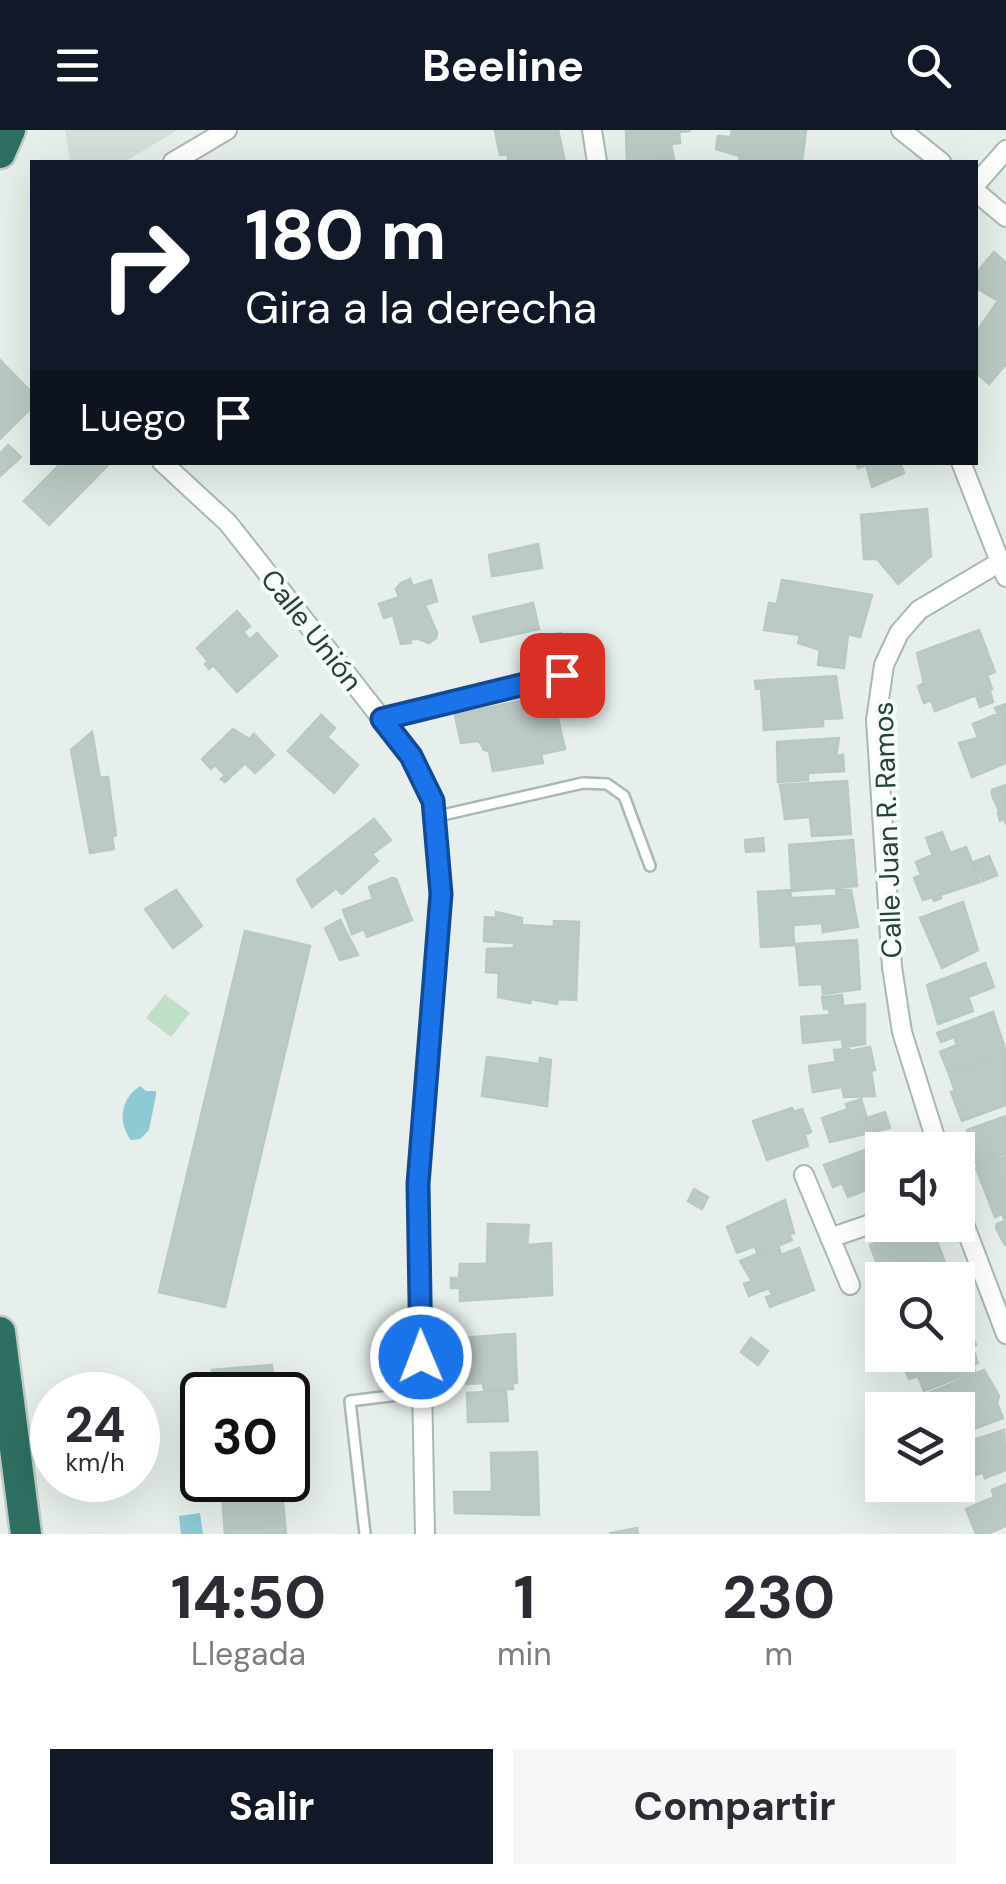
<!DOCTYPE html>
<html lang="es">
<meta charset="utf-8">
<style>
body{margin:0;font-family:"DM Sans",sans-serif;background:#f7f7f7;color:#2b2b33;height:100vh;display:flex;flex-direction:column;font-size:38px;white-space:nowrap}
*{box-sizing:border-box;margin:0}
p{font-size:32px;color:#7c7c81}
.icon{flex:none;width:55px;height:55px;fill:none;stroke:currentColor;stroke-width:2;stroke-linecap:round;stroke-linejoin:round}
.map{position:relative;height:1404px;overflow:hidden}
.drawer{display:flex;flex-direction:column;background:#fff;flex:1}
.drawer>*{flex:none}
.guide{position:absolute;left:30px;top:30px;width:948px;height:305px;border-radius:0px;box-shadow:0 10px 40px #0002;background:#111827;color:#fff;overflow:hidden}
.tools{position:absolute;left:865px;top:1002px;display:grid;gap:20px}
.tools a{display:grid;place-items:center;width:110px;height:110px;border-radius:0px;background:#fff;box-shadow:0 10px 40px #0002;font-size:50px}
.speed{position:absolute;left:30px;top:1242px;display:flex;gap:20px;font-size:50px;font-weight:700;text-align:center}
.speed>*{display:grid;place-content:center;width:130px;height:130px;border-radius:50%;background:#fff;box-shadow:0 10px 40px #0002;line-height:1}
.speed small{font-size:25px;font-weight:400}
.speed .limit{border:5px solid #111;border-radius:15px;background:#fff;color:#111}
.pin{position:absolute;display:grid;place-items:center;width:85px;height:85px;color:#fff;margin:-42px;border-radius:20px;box-shadow:0 5px 15px #0006}
.me{position:absolute;width:110px;margin:-55px;rotate:359deg;stroke-linejoin:round;filter:drop-shadow(0 0 8px #0008)}
.turn{display:flex;align-items:center;gap:35px;height:210px;padding:0 50px;font-size:45px}
.turn .icon{width:130px;height:130px;stroke-width:2.5}
.turn b{display:block;font-size:70px;line-height:85px}
.then{display:flex;align-items:center;height:95px;padding:0 50px;background:#0003;gap:20px;font-size:38px}
.eta{display:flex;justify-content:space-evenly;align-items:center;height:170px;text-align:center}
.eta b{font-size:60px;font-weight:700;line-height:70px}
.button{display:flex;gap:20px;margin-top:auto;padding:20px 50px}
.button a{flex:1;height:115px;border-radius:0px;background:#111827;color:#fff;font-size:40px;font-weight:700;line-height:115px;text-align:center}
.button a+a{background:#f7f7f7;color:#2b2b33}
header{display:flex;justify-content:space-between;align-items:center;height:130px;padding:0 50px;background:#111827;color:#fff;font-size:45px;font-weight:700}
.map>svg:first-child{display:block}
.built{fill:#d4dfda}
.green{fill:#bfe0c8}
.water{fill:#8ec9d4}
.building{fill:#bbcac4;stroke:#b8c9c2;stroke-width:2.5}
.lines{fill:none;stroke-linecap:round;stroke-linejoin:round}
.lane-casing{stroke:#a8b8b2;stroke-width:14}
.street-casing{stroke:#a8b8b2;stroke-width:22}
.highway-casing{stroke:#c2cac8;stroke-width:35}
.lane{stroke:#fff;stroke-width:9}
.street{stroke:#fff;stroke-width:18}
.highway{stroke:#2f6f62;stroke-width:30}
.route-casing{stroke:#114b97;stroke-width:25}
.route{stroke:#1a73e8;stroke-width:18}
.labels{text-anchor:middle;stroke-width:8;stroke-linejoin:round;paint-order:stroke}
.street-label{font-size:28px;fill:#24423a;stroke:#f7fbf9}
</style>
<header><svg class="icon" aria-label="menu" viewBox="0 0 24 24"><path d="M4 6h16M4 12h16M4 18h16"/></svg>Beeline<svg class="icon" aria-label="search" viewBox="0 0 24 24"><circle cx="10" cy="10" r="6"/><path d="M15 15l6 6"/></svg></header>
<div class="map">
<svg width="1006" height="1404" viewBox="0 0 1006 1404">
<rect width="100%" height="100%" fill="#e6efeb"/>
<path class="built" d="M 65,0 L 178,0 L 124,32 L 70,32 Z"/>
<path class="green" d="M 165,864 L 190,883 L 171,907 L 146,888 Z"/>
<path class="water" d="M 140,956 L 146,961 L 156,961 L 156,965 L 149,1000 L 140,1009 L 131,1010 C 117,992 121,968 140,956 Z
M 200,1383 L 203,1404 L 181,1404 L 179,1386 Z"/>
<path class="building" d="M 495,0 L 558,0 L 565,32 L 509,32 L 507,24 L 500,25 Z
M 626,0 L 688,0 L 689,1 L 679,2 L 680,13 L 671,14 L 674,29 L 627,32 Z
M 732,0 L 806,0 L 802,32 L 739,32 L 740,26 L 716,19 L 718,6 L 731,7 Z
M 994,122 L 1006,133 L 1006,234 L 989,254 L 975,242 L 975,204 L 998,171 L 975,157 L 975,145 Z
M 0,230 L 32,263 L 32,277 L 0,309 Z
M 8,315 L 21,327 L 0,346 L 0,324 Z
M 62,332 L 111,332 L 49,395 L 24,371 Z
M 856,332 L 900,332 L 904,343 L 872,357 L 866,335 L 858,338 Z
M 927,379 L 931,426 L 898,454 L 877,429 L 864,429 L 861,385 Z
M 538,414 L 542,438 L 492,446 L 489,425 Z
M 410,449 L 413,456 L 431,450 L 437,471 L 425,475 L 437,503 L 436,508 L 429,513 L 416,508 L 410,510 L 411,513 L 401,514 L 393,485 L 384,488 L 379,474 L 399,467 L 396,459 L 401,453 Z
M 782,450 L 872,465 L 860,507 L 848,504 L 844,538 L 818,535 L 820,520 L 798,513 L 800,505 L 764,500 L 769,473 L 777,474 Z
M 533,473 L 539,499 L 481,512 L 473,487 Z
M 237,481 L 250,496 L 243,502 L 250,510 L 257,503 L 277,526 L 237,562 L 213,535 L 209,539 L 205,534 L 208,531 L 197,518 Z
M 979,500 L 995,542 L 987,545 L 992,559 L 935,581 L 931,570 L 924,573 L 918,556 L 924,553 L 917,523 Z
M 561,503 L 564,519 L 552,522 L 548,506 Z
M 836,546 L 842,588 L 823,589 L 823,596 L 764,600 L 761,558 L 756,559 L 755,551 Z
M 990,561 L 993,572 L 980,577 L 976,566 Z
M 553,567 L 565,619 L 541,624 L 543,633 L 493,641 L 489,621 L 484,620 L 479,611 L 461,613 L 455,585 L 529,569 L 530,573 Z
M 1006,574 L 1006,633 L 972,647 L 959,613 L 978,608 L 973,594 L 998,584 L 995,578 Z
M 321,585 L 335,598 L 327,607 L 358,635 L 334,663 L 288,621 Z
M 233,599 L 249,609 L 254,604 L 274,625 L 255,643 L 245,633 L 225,652 L 221,649 L 225,645 L 215,635 L 211,639 L 202,629 Z
M 92,602 L 100,648 L 108,647 L 116,705 L 112,707 L 114,719 L 90,723 L 71,620 Z
M 839,608 L 836,626 L 843,625 L 844,641 L 808,643 L 808,650 L 778,652 L 777,612 Z
M 847,651 L 851,704 L 812,706 L 810,687 L 785,689 L 780,655 Z
M 1006,655 L 1006,694 L 1004,689 L 1000,691 L 998,683 L 1000,683 L 992,665 L 992,660 Z
M 374,689 L 391,710 L 372,724 L 378,731 L 342,764 L 336,758 L 312,777 L 297,750 Z
M 942,702 L 950,723 L 966,717 L 980,752 L 940,765 L 941,768 L 934,771 L 932,767 L 923,770 L 914,748 L 921,745 L 916,732 L 933,725 L 926,708 Z
M 763,708 L 764,721 L 746,722 L 745,710 Z
M 853,710 L 857,756 L 792,761 L 789,715 Z
M 989,726 L 997,745 L 983,751 L 974,732 Z
M 392,748 L 396,749 L 412,790 L 367,807 L 364,799 L 352,804 L 343,780 L 373,769 L 369,757 Z
M 176,760 L 202,796 L 173,818 L 145,779 Z
M 790,760 L 791,768 L 837,766 L 836,760 L 851,760 L 858,797 L 823,802 L 822,793 L 793,795 L 794,815 L 761,817 L 758,762 Z
M 963,772 L 978,820 L 942,838 L 920,788 Z
M 496,782 L 522,788 L 522,795 L 554,797 L 554,791 L 579,792 L 576,870 L 557,869 L 557,874 L 531,869 L 530,873 L 498,867 L 499,843 L 486,842 L 487,819 L 514,818 L 514,813 L 484,811 L 485,787 L 496,788 Z
M 340,790 L 358,825 L 340,830 L 325,798 Z
M 245,801 L 310,816 L 225,1177 L 159,1162 Z
M 857,810 L 860,859 L 823,864 L 822,854 L 800,855 L 796,814 Z
M 985,833 L 994,857 L 968,867 L 973,881 L 938,894 L 927,855 Z
M 842,865 L 843,876 L 865,874 L 865,914 L 843,917 L 842,909 L 803,913 L 801,887 L 830,885 L 829,879 L 824,879 L 822,867 Z
M 993,882 L 1006,922 L 949,944 L 940,922 L 957,915 L 954,907 L 941,912 L 937,903 Z
M 870,917 L 875,940 L 871,941 L 875,966 L 844,967 L 842,957 L 813,962 L 809,936 L 836,932 L 834,920 L 849,919 L 850,921 Z
M 1006,922 L 1006,975 L 962,991 L 951,962 L 955,961 L 949,944 Z
M 487,927 L 539,934 L 540,928 L 551,930 L 547,976 L 482,966 Z
M 861,969 L 867,988 L 885,982 L 890,998 L 830,1012 L 822,988 L 848,979 L 846,974 Z
M 792,978 L 794,982 L 802,979 L 811,1002 L 805,1005 L 808,1016 L 767,1030 L 753,991 Z
M 1006,986 L 1006,1024 L 977,1035 L 967,1000 Z
M 895,1009 L 900,1020 L 882,1020 L 882,1064 L 877,1066 L 874,1057 L 848,1067 L 842,1053 L 833,1057 L 824,1035 Z
M 1006,1027 L 1006,1082 L 995,1087 L 976,1038 Z
M 694,1059 L 708,1067 L 702,1079 L 688,1071 Z
M 785,1070 L 794,1103 L 789,1104 L 792,1110 L 758,1124 L 755,1116 L 737,1123 L 727,1097 Z
M 1006,1082 L 1006,1114 L 1005,1115 L 996,1098 L 997,1094 L 1005,1091 L 1002,1084 Z
M 488,1094 L 529,1095 L 527,1115 L 551,1113 L 552,1165 L 460,1171 L 460,1158 L 451,1158 L 451,1148 L 459,1148 L 460,1134 L 487,1134 Z
M 922,1095 L 931,1095 L 947,1138 L 914,1150 L 883,1150 L 870,1115 Z
M 778,1115 L 781,1125 L 799,1118 L 814,1160 L 770,1177 L 766,1167 L 772,1165 L 769,1158 L 749,1166 L 744,1154 L 752,1151 L 740,1131 Z
M 967,1191 L 976,1215 L 958,1222 L 961,1230 L 975,1224 L 978,1233 L 973,1236 L 975,1241 L 924,1261 L 918,1246 L 909,1249 L 903,1233 L 924,1225 L 958,1225 L 958,1195 Z
M 515,1204 L 517,1253 L 513,1253 L 513,1259 L 484,1260 L 483,1253 L 466,1254 L 465,1222 L 461,1222 L 461,1208 Z
M 751,1208 L 768,1221 L 758,1235 L 741,1222 Z
M 272,1235 L 275,1265 L 214,1265 L 212,1240 Z
M 984,1240 L 999,1266 L 997,1273 L 1003,1288 L 958,1305 L 958,1280 L 929,1280 L 924,1265 Z
M 506,1261 L 508,1291 L 468,1292 L 467,1263 Z
M 1004,1300 L 1006,1340 L 985,1348 L 983,1342 L 958,1352 L 958,1315 Z
M 537,1322 L 539,1385 L 455,1383 L 454,1362 L 492,1362 L 491,1323 Z
M 221,1350 L 281,1350 L 286,1404 L 225,1404 Z
M 1006,1354 L 1006,1396 L 987,1404 L 976,1404 L 966,1379 L 994,1367 L 992,1360 Z
M 637,1398 L 638,1404 L 612,1404 L 611,1403 Z"/>
<g class="lines">
<g class="lane-casing">
<path id="lane" d="M 382,589 L 562,545
M 434,687 L 583,653 L 607,654 L 624,666 L 650,736
M 365,1404 L 350,1271 L 422,1262"/>
</g>
<g class="street-casing">
<path id="street" d="M 592,0 L 597,32
M 901,0 L 941,32
M 173,32 L 227,0
M 975,55 L 1006,20
M 975,61 L 1006,87
M 162,332 L 228,393 L 411,626 L 433,671 L 441,764 L 418,1054 L 425,1404
M 961,332 L 1006,447
M 939,1020 L 902,902 L 892,837 L 876,590 L 884,535 L 899,503 L 919,480 L 1000,432
M 804,1045 L 850,1155
M 958,1078 L 1006,1204
M 830,1108 L 882,1090"/>
</g>
<g class="highway-casing">
<path id="highway" d="M 0,23 L 10,0
M 0,1202 L 26,1404"/>
</g>
<use href="#lane" class="lane"/>
<use href="#street" class="street"/>
<use href="#highway" class="highway"/>
</g>
<g class="lines">
<g class="route-casing">
<path id="route" d="M 421,1227 L 418,1054 L 441,764 L 433,671 L 411,626 L 382,589 L 562,545"/>
</g>
<use href="#route" class="route"/>
</g>
<g class="labels">
<g class="street-label">
<text transform="translate(312 500) rotate(52)" y="10">Calle Unión</text>
<text transform="translate(887 700) rotate(-92)" y="10">Calle Juan R. Ramos</text>
</g>
</g>
</svg>
<div class="tools">
<a><svg class="icon" aria-label="sound" viewBox="0 0 24 24"><path d="M4 9h4l5-4v14l-5-4H4zM17 9q2 3 0 6"/></svg></a>
<a><svg class="icon" aria-label="search" viewBox="0 0 24 24"><circle cx="10" cy="10" r="6"/><path d="M15 15l6 6"/></svg></a>
<a><svg class="icon" aria-label="layers" viewBox="0 0 24 24"><path d="M12 4l9 5-9 5-9-5zM3 14l9 5 9-5"/></svg></a>
</div>
<div class="speed"><div>24<small>km/h</small></div><div class="limit">30</div></div>
<div class="pin" style="left:562px;top:545px;background:#d93025"><svg class="icon" aria-label="arrive" viewBox="0 0 24 24"><path d="M6 21V4h12l-3 4 3 4H6"/></svg></div>
<svg class="me" style="left:421px;top:1227px" viewBox="-20 -20 40 40"><circle r="17" fill="#1a73e8" stroke="#fff" stroke-width="3"/><path d="M0-11L8 9 0 5-8 9z" fill="#fff"/></svg>
<div class="guide">
<div class="turn"><svg class="icon" aria-label="right" viewBox="0 0 24 24"><path d="M7 20v-9h11M14 6l5 5-5 5"/></svg><div><b>180 m</b>Gira a la derecha</div></div>
<div class="then">Luego<svg class="icon" aria-label="arrive" viewBox="0 0 24 24"><path d="M6 21V4h12l-3 4 3 4H6"/></svg></div>
</div>
</div>
<section class="drawer">
<div class="eta">
<div><b>14:50</b><p>Llegada</p></div>
<div><b>1</b><p>min</p></div>
<div><b>230</b><p>m</p></div>
</div>
<div class="button"><a>Salir</a><a>Compartir</a></div>
</section>
